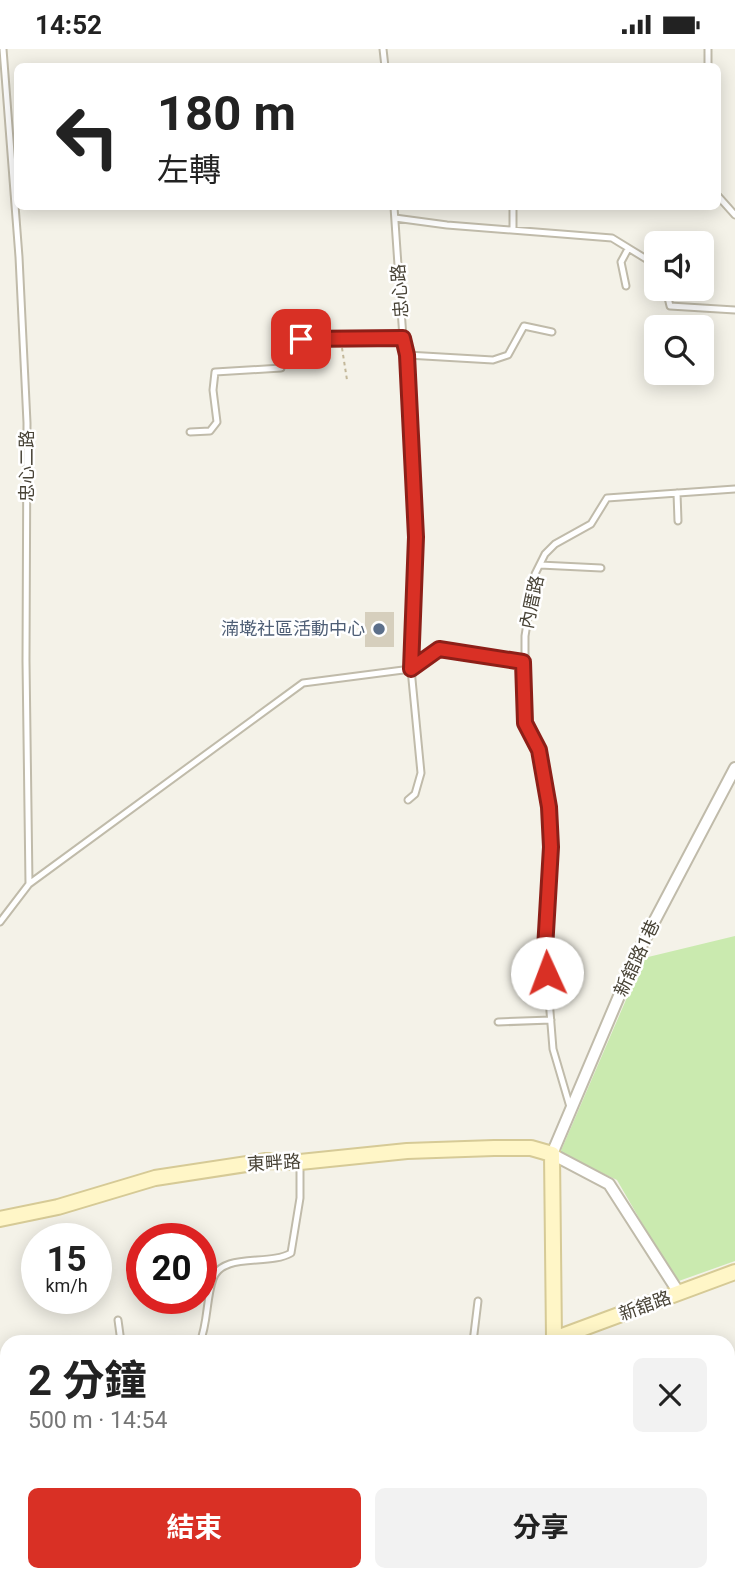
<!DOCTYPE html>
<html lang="zh-TW">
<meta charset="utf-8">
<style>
body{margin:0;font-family:Roboto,"Noto Sans TC",sans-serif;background:#f2f2f2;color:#222;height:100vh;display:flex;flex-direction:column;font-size:26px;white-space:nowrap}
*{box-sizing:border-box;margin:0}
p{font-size:23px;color:#767676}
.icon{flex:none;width:38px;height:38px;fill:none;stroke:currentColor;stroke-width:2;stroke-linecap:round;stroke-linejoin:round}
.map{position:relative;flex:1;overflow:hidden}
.sheet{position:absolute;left:0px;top:1286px;width:735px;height:247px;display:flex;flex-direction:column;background:#fff;border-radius:21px 21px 0 0;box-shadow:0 4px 18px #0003}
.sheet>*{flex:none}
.banner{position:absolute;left:14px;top:14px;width:707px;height:147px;border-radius:10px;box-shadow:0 4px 18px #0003;background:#fff;color:#222;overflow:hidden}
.controls{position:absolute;left:644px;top:182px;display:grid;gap:14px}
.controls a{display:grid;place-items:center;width:70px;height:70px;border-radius:10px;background:#fff;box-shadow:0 4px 18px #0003;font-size:35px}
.speed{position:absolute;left:21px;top:1174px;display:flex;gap:14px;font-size:35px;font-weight:700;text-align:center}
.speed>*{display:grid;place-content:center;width:91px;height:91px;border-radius:50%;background:#fff;box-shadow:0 4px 18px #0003;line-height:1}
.speed small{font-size:18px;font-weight:400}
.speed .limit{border:10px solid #d22;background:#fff;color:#111}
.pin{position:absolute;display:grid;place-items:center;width:60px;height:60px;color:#fff;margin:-30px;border-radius:14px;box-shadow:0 4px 10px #0006}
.me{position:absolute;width:77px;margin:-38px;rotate:358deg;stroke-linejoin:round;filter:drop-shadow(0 0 5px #0008)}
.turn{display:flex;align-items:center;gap:24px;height:147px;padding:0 28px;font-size:32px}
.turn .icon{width:91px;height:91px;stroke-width:2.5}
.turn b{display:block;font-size:49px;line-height:60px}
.round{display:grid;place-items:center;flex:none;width:74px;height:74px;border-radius:10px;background:#f2f2f2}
.overview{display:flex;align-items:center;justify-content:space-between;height:119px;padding:0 28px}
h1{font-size:42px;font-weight:700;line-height:52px}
.action{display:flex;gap:14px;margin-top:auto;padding:14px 28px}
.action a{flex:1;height:80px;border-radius:10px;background:#d93025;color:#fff;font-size:28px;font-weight:700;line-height:80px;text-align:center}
.action a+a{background:#f2f2f2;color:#222}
.status{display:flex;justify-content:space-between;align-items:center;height:49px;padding:0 35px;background:#fff;direction:ltr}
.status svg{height:19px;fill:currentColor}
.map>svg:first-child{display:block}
.green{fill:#caeaaf}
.building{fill:#d6cfbd}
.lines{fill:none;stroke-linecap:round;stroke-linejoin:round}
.lane-casing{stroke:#c0bbaa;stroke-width:9}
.street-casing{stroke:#c0bbaa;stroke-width:14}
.secondary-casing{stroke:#d6ca96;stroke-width:18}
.path{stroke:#c3b89a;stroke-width:2;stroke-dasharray:3.5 3.5;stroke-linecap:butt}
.lane{stroke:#fff;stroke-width:5}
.street{stroke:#fff;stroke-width:10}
.secondary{stroke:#fff6c7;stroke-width:14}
.route-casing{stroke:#8d1f18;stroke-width:18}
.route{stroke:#d93025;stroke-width:12}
.service-dot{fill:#5c6f8a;stroke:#fff;stroke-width:2.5}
.labels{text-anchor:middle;stroke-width:5;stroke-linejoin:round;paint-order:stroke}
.street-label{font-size:18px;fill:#484336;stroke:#fff}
.service-label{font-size:18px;fill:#4e5e75;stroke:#fff;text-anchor:end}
</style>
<div class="status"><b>14:52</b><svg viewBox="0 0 49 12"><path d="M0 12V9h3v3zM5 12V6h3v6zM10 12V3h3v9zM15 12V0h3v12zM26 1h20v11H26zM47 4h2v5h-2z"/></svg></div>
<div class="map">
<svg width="735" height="1532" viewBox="0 0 735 1532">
<rect width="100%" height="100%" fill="#f4f2e8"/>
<path class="green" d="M 735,887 L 735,1212 L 676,1233 L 617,1131 L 560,1104 L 644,909 Z"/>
<path class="building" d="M 365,563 L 394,563 L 394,598 L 365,598 Z"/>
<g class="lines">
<g class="lane-casing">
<path id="lane" d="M 3,0 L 19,208 L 27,374 L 26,612 L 29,835
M 383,0 L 385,18
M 708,0 L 708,18
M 718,147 L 735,166
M 394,158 L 403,289 L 407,306 L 416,488 L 411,620 L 421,724 L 415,745 L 408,751
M 513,158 L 513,181
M 395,169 L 447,176 L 612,189 L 656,216
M 626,237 L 621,213 L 628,200
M 666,240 L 670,257 L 735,261
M 407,306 L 493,311 L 508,306 L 524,277 L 552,283
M 190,383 L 210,382 L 217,373 L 213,341 L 215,323 L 281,319 L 281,291 L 403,289
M 677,444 L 678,472
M 540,516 L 601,519
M 0,873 L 29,835 L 303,634 L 411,620 L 439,600 L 523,613
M 498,973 L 551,971
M 570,1058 L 553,1000 L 545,900 L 551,798 L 549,757 L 539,701 L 525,674 L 525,587 L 535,525 L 545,505 L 555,495 L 591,475 L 607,449 L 735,440
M 118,1271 L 121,1293
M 200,1293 C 208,1274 206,1250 213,1230 C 222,1203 269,1217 291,1204 L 300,1149 L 300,1113
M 473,1293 L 478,1252
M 0,1324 L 7,1324"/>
</g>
<g class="street-casing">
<path id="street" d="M 679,1244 L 609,1135 L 552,1105 L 636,907 L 735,719
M 0,1393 L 7,1393
M 665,1526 L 668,1532"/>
</g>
<g class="secondary-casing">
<path id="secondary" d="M 0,1170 L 58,1158 L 155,1129 L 266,1112 L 300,1113 L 407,1102 L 494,1099 L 531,1099 L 552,1105 L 554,1290 L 735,1223"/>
</g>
<path class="path" d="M 342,299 L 347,331
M 473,1526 L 474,1532"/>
<use href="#lane" class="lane"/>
<use href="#street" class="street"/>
<use href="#secondary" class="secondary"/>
</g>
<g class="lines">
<g class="route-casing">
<path id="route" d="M 301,290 L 403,289 L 407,306 L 416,488 L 411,620 L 439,600 L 523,613 L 525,674 L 539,701 L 549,758 L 551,798 L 545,900 L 547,924"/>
</g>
<use href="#route" class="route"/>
</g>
<circle class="service-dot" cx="379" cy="580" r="7"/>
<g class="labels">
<g class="street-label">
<text transform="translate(400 242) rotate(-94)" y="6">忠心路</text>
<text transform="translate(27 417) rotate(-90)" y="6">忠心二路</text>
<text transform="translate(532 553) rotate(-78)" y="6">內厝路</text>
<text transform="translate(637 909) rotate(-65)" y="6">新舘路1巷</text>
<text transform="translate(274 1114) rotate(-3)" y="6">東畔路</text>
<text transform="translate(645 1257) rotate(-20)" y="6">新舘路</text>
</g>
<g class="service-label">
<text x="365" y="586">湳墘社區活動中心</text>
</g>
</g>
</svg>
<div class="controls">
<a><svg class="icon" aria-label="sound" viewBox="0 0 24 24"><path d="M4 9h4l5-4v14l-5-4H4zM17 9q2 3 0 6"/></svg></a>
<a><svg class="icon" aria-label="search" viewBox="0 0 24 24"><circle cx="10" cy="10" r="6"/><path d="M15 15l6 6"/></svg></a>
</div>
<div class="speed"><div>15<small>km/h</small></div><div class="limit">20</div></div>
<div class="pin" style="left:301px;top:290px;background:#d93025"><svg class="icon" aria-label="arrive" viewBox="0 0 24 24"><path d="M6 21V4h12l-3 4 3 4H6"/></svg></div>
<svg class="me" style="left:547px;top:924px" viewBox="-20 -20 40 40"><circle r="19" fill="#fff"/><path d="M0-13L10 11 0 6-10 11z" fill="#d93025"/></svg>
<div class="banner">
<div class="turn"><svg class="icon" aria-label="left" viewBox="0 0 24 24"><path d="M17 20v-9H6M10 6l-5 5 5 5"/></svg><div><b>180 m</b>左轉</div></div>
</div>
<section class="sheet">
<div class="overview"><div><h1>2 分鐘</h1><p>500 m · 14:54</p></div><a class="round"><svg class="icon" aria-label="close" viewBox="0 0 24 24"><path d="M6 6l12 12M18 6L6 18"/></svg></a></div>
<div class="action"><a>結束</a><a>分享</a></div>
</section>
</div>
